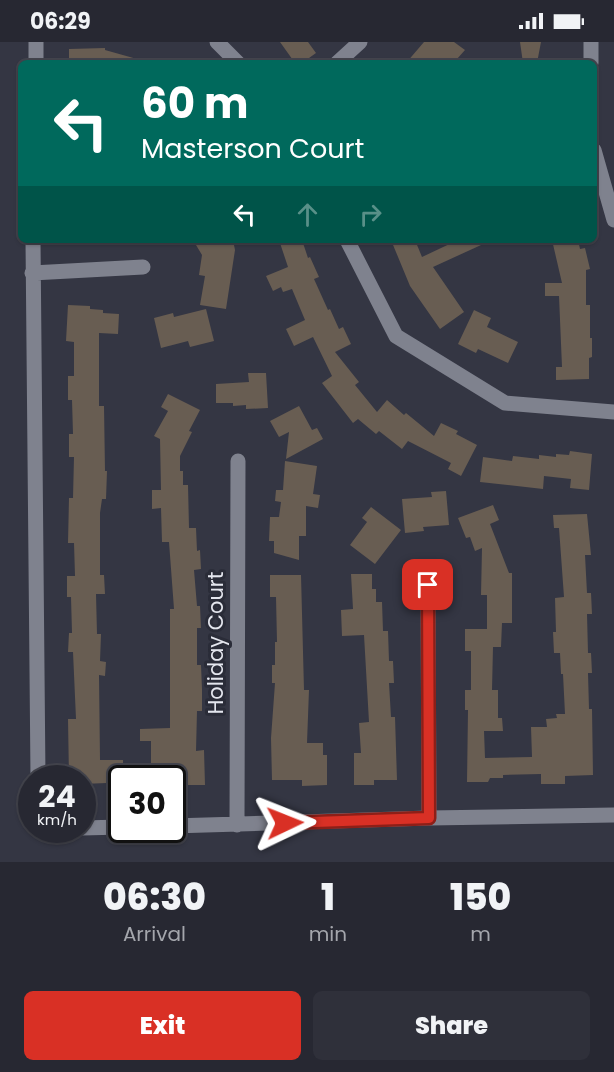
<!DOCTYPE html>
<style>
body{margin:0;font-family:Poppins,sans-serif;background:#2f303a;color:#f1f3f6;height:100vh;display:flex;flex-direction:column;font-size:22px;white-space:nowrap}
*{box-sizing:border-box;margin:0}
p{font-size:20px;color:#a4a6ac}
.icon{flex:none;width:33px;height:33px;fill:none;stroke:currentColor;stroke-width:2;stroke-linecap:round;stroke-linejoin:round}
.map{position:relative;height:820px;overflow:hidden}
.sheet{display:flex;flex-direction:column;background:#272832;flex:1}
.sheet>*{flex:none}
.hud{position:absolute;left:18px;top:18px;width:579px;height:183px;border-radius:9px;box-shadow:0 2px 4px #0004,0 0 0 2px #43444d;background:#00695c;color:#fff;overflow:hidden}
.speed{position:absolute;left:18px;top:723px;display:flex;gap:12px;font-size:30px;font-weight:700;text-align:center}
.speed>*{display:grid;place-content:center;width:78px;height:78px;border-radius:50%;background:#272832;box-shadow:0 2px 4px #0004,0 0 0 2px #43444d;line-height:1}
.speed small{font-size:15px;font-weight:400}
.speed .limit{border:3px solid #111;border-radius:9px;background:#fff;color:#111}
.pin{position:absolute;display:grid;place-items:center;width:51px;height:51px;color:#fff;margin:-26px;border-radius:12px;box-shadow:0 3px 9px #0006}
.me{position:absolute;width:66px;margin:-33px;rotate:88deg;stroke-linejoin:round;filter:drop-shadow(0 0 4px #0008)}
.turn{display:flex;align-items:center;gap:21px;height:126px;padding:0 24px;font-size:27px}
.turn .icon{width:78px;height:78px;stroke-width:2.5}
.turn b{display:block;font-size:42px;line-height:51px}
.lanes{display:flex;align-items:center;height:57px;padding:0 24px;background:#0003;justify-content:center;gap:30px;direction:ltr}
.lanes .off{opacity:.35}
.eta{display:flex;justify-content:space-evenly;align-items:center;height:102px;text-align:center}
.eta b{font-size:36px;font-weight:800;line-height:42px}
.action{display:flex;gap:12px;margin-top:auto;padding:12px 24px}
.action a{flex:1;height:69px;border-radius:9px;background:#d93025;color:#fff;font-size:24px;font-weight:800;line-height:69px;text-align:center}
.action a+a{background:#2f303a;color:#f1f3f6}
.status{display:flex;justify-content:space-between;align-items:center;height:42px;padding:0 30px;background:#272832;direction:ltr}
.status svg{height:16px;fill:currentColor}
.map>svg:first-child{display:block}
.building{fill:#685d52}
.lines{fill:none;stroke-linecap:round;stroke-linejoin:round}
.minor{stroke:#7f828e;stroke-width:15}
.route-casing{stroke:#8d1f18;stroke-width:15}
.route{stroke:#d93025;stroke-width:10}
.labels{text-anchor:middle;stroke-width:6;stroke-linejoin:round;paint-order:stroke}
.street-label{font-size:21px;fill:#e4e6ee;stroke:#2a2c38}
</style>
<div class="status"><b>06:29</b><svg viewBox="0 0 49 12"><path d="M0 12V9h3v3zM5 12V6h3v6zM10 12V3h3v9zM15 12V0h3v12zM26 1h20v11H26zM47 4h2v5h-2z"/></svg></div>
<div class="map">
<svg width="614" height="820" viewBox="0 0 614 820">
<rect width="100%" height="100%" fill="#343643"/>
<path class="building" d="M 280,0 L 308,0 L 316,11 L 302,21 L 295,21 Z
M 424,0 L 454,0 L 465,8 L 457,17 L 451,17 L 448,21 L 406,21 Z
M 520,0 L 541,0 L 537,21 L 523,21 Z
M 105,6 L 105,8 L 137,17 L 137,21 L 69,21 L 69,7 Z
M 193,198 L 233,198 L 235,208 L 226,267 L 200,263 L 205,234 L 199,233 L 202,213 Z
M 279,198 L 302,198 L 308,216 L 310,215 L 319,235 L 314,237 L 328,268 L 330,267 L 339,287 L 343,285 L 351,302 L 335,310 L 359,340 L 355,343 L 377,370 L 387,358 L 404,373 L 406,371 L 434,394 L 441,381 L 458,389 L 456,392 L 477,403 L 461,434 L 448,427 L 451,421 L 408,399 L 402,407 L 379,389 L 376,392 L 358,377 L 353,381 L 322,341 L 332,334 L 313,295 L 294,304 L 286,287 L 305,278 L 292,247 L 283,250 L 281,245 L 273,249 L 266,234 L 288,225 Z
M 391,198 L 415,198 L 422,215 L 458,198 L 492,198 L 433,225 L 464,270 L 440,287 L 410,244 Z
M 552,198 L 578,198 L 580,207 L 585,206 L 590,227 L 586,228 L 586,263 L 590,263 L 590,296 L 592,296 L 592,315 L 589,316 L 589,337 L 556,338 L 556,325 L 562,325 L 559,254 L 545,254 L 545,241 L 562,241 Z
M 68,263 L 90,264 L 90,267 L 103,268 L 103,271 L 119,272 L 118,292 L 99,291 L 99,364 L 104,364 L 105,429 L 107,429 L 106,457 L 102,457 L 100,471 L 100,533 L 104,533 L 105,552 L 96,552 L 97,592 L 101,592 L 100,619 L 106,620 L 105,634 L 99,633 L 100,718 L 123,718 L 123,736 L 122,738 L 107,738 L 107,741 L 82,742 L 82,736 L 69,736 L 68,677 L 76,677 L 73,610 L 68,610 L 69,591 L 72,591 L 71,555 L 67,555 L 67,534 L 75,534 L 74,501 L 68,501 L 69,456 L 73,456 L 74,415 L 69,415 L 69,392 L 73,392 L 72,358 L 68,358 L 68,334 L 74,334 L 74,300 L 66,299 Z
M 206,267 L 214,299 L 190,305 L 188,299 L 161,306 L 154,276 L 173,271 L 174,275 Z
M 474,268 L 491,276 L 487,285 L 518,300 L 508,321 L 478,307 L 476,311 L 458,302 Z
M 248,331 L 266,331 L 268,366 L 246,367 L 246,363 L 233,364 L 233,361 L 216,361 L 216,342 L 249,340 Z
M 168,352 L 200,368 L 189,389 L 192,390 L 180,414 L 180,429 L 183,429 L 183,443 L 188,443 L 189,486 L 196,486 L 197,509 L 200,508 L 201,527 L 194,528 L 197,564 L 200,564 L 201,586 L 197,586 L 197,623 L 201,623 L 202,647 L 202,669 L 197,669 L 196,709 L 204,708 L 205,743 L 183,743 L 183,740 L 172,740 L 172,736 L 151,736 L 151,699 L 140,699 L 140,687 L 170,686 L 170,567 L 174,567 L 169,500 L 162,500 L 161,466 L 152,467 L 152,448 L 161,448 L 160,397 L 154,394 L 168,369 L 161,365 Z
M 299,364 L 312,388 L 317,386 L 323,397 L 286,417 L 289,390 L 279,395 L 270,379 Z
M 570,409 L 592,412 L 589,448 L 570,446 L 571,437 L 544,434 L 543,447 L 480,440 L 483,415 L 512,419 L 513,414 L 539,417 L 539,413 L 556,415 L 556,412 L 569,413 Z
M 285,419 L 317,424 L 313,452 L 320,453 L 318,466 L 306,464 L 306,494 L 299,494 L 299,518 L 274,511 L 274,499 L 269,499 L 270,475 L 279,475 L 281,460 L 275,459 L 276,448 L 283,448 Z
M 446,449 L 449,483 L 423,485 L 424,489 L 405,491 L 402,457 L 432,455 L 431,450 Z
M 493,463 L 499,478 L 490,482 L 509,531 L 512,531 L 512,581 L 502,581 L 501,605 L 493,605 L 492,648 L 498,648 L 498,676 L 502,676 L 503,689 L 484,689 L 485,716 L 532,715 L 531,685 L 547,685 L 546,677 L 557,676 L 556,672 L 565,672 L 563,632 L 561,632 L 560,611 L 554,611 L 553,590 L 556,590 L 555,556 L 564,555 L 559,486 L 554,486 L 553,473 L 587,472 L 591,513 L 585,513 L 587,551 L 591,551 L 592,572 L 587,572 L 588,611 L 591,611 L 592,631 L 588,631 L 589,667 L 592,667 L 593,733 L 565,734 L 565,742 L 541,742 L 541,732 L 503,733 L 503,736 L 490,736 L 488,740 L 467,740 L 468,668 L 465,668 L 465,648 L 471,648 L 471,609 L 465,609 L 465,587 L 487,587 L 487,553 L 481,553 L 482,506 L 475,509 L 470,495 L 466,496 L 458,476 Z
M 371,465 L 401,488 L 375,522 L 350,503 L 367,480 L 362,476 Z
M 351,532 L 372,532 L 372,547 L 376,547 L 376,560 L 382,560 L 383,589 L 388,589 L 389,619 L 393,619 L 394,641 L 389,641 L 391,675 L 395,675 L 397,738 L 374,738 L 374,743 L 354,743 L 354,711 L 361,711 L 359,681 L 369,680 L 364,593 L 342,594 L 341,568 L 353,567 Z
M 270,533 L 301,533 L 304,648 L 309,648 L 307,701 L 323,701 L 323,713 L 327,713 L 327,743 L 302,744 L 302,738 L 272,738 L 271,696 L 275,641 L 272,641 L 272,623 L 275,623 L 275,600 L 277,600 L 276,555 L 270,555 Z"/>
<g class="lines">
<path class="minor" d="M 217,0 L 238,21
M 36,21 L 36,0
M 337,21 L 360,0
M 591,21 L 591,0
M 594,108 L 614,178
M 33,198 L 38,736
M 347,198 L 396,294 L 505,361 L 614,370
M 32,231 L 143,225
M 428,544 L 429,776
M 237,783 L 238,419
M 172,784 L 429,776 L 614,773
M 82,786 L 122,785"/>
</g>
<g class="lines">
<g class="route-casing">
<path id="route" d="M 285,781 L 429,776 L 428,543"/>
</g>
<use href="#route" class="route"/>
</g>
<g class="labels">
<g class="street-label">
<text transform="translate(216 601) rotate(-90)" y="7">Holiday Court</text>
</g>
</g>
</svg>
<div class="speed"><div>24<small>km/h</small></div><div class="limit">30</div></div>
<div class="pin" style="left:428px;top:543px;background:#d93025"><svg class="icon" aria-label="arrive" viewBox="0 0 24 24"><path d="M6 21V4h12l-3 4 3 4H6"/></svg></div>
<svg class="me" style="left:285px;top:781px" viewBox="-20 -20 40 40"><path d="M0-17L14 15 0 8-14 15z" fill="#d93025" stroke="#fff" stroke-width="4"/></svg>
<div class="hud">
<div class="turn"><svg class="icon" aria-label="left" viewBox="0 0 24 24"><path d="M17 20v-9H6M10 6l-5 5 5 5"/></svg><div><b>60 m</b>Masterson Court</div></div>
<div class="lanes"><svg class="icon" aria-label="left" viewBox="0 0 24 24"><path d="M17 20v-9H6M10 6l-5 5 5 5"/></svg><svg class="icon off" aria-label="ahead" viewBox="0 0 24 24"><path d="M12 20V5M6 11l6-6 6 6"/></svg><svg class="icon off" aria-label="right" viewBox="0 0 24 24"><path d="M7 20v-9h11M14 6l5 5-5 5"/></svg></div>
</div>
</div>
<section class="sheet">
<div class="eta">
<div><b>06:30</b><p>Arrival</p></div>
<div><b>1</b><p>min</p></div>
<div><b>150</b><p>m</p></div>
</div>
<div class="action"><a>Exit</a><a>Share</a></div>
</section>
